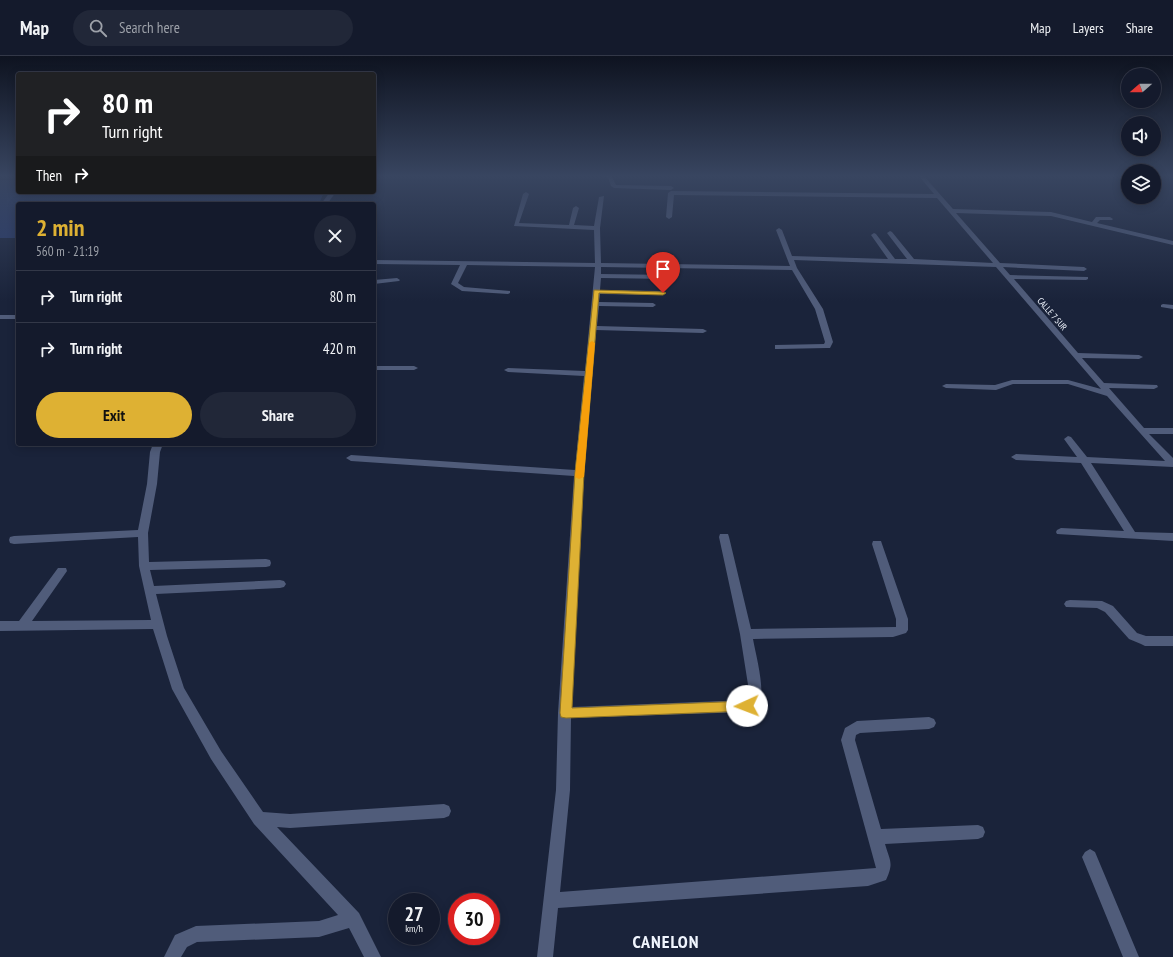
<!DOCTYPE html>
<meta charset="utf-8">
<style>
body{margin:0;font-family:"PT Sans Narrow",sans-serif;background:#212738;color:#f1f3f6;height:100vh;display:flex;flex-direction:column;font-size:15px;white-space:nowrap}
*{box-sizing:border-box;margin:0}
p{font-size:13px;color:#9da1a9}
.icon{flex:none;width:22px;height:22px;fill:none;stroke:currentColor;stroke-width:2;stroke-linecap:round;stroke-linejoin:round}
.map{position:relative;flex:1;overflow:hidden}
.drawer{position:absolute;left:16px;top:146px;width:360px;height:244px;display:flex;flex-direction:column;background:#141a2c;border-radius:4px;box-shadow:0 2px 10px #0003,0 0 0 1px #333848}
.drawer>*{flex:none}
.guide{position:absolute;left:16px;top:16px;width:360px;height:122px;border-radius:4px;box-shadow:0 2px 10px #0003,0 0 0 1px #333848;background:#202124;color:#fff;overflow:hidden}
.needle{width:26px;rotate:250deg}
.tools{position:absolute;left:1121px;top:12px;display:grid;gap:8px}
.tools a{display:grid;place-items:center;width:40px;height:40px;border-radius:50%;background:#141a2c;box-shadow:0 2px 10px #0003,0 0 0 1px #333848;font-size:20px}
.speed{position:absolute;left:388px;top:837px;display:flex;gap:8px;font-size:20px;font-weight:700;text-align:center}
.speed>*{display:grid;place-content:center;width:52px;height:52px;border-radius:50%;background:#141a2c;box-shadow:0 2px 10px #0003,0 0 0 1px #333848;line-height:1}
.speed small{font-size:10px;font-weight:400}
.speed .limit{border:6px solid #d22;background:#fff;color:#111}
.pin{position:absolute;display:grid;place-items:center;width:34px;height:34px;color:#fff;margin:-41px -17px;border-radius:50% 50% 50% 0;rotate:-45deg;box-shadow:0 0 4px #0007}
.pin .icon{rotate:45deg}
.me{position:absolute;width:44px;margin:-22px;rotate:268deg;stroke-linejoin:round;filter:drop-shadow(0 0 3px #0008)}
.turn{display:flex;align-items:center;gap:14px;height:84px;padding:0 20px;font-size:18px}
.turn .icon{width:52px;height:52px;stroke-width:2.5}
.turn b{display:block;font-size:28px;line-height:34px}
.then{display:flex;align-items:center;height:38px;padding:0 20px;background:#0003;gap:8px;font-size:15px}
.round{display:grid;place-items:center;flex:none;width:42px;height:42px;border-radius:21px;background:#212738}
.head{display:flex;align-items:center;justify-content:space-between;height:68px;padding:0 20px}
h1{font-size:24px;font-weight:800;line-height:30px;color:#deb133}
.action{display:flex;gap:8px;margin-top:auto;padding:8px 20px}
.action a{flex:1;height:46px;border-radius:24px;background:#deb133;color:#111;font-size:16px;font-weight:800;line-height:46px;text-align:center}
.action a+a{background:#212738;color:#f1f3f6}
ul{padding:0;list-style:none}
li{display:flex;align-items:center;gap:12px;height:52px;padding:0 20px;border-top:1px solid #333848}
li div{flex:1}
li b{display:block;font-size:15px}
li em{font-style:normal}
header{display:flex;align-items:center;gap:24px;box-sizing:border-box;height:56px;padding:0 20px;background:#141a2c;border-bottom:1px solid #333848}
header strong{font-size:19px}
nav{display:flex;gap:22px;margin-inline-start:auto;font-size:14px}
.search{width:280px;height:36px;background:#212738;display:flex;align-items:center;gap:10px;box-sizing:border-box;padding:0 14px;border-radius:22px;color:#9da1a9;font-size:15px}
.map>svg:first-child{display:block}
.green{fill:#293b6d}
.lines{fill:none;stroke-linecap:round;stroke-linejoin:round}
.minor{fill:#505c7a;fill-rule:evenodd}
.route{fill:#deb133;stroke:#907321}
.slow{fill:#f59e0b}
.labels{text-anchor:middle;stroke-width:4;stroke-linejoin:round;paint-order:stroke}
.far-street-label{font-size:9px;fill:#f0f5fe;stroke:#1a233a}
.near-district-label{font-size:18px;font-weight:bold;letter-spacing:1px;fill:#f0f5fe;stroke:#1a233a}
</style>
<header>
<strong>Map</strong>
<div class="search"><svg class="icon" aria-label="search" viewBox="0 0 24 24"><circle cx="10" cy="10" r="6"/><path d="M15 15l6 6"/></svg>Search here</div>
<nav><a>Map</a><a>Layers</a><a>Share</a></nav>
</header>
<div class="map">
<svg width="1173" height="901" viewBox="0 0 1173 901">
<rect width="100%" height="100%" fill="#1a233a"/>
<path class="green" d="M 0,124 L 18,124 L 18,136 L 324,136 L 319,148 L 18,148 L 18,182 L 0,182 Z"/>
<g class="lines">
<path class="minor" d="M 588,119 L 611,119 L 616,129 L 671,130 L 674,132 L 671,134 L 614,132 L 611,130 L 608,121 Z
M 918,119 L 923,119 L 953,153 L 1051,156 L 1092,166 L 1096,161 L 1110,161 L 1113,163 L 1112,164 L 1100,164 L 1097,167 L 1173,185 L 1173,189 L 1051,160 L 956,157 L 1000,207 L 1084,211 L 1087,213 L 1084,215 L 1003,211 L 1010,219 L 1088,221 L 1088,223 L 1086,224 L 1014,223 L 1078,297 L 1139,299 L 1143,301 L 1139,303 L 1082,302 L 1104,327 L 1157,329 L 1158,331 L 1154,333 L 1109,332 L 1144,372 L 1173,372 L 1173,378 L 1149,378 L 1173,402 L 1173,411 L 1091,407 L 1135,476 L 1173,477 L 1173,485 L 1057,478 L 1056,476 L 1057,474 L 1061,472 L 1124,475 L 1081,407 L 1016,404 L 1011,401 L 1016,398 L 1077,401 L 1064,383 L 1068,380 L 1071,381 L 1087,401 L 1165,405 L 1107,340 L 1068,328 L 1013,328 L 996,334 L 946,332 L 942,330 L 946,328 L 995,329 L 1012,324 L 1068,324 L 1101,333 L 996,211 L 794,204 L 797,212 L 823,253 L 833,286 L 830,292 L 827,292 L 778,293 L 775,293 L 775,289 L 824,288 L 825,286 L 815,253 L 792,214 L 601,211 L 601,218 L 672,219 L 675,221 L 672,223 L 601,222 L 600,234 L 663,235 L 666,237 L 663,239 L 600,238 L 599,246 L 653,247 L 656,249 L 653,251 L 599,250 L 597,270 L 703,273 L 707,275 L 703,277 L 596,274 L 584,417 L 572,651 L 748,644 L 749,635 L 740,578 L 719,481 L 720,478 L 728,478 L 729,481 L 751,573 L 896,571 L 896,563 L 872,488 L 873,485 L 881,485 L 882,488 L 908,563 L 908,574 L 906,577 L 893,581 L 753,583 C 756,600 766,635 759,651 L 747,656 L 571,662 L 570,734 L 560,836 L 876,812 L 841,684 L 845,672 L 857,665 L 929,661 L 934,663 L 936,667 L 934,671 L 929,673 L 860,677 L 856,679 L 855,684 L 881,773 L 978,769 L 983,771 L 985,776 L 983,781 L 978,783 L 885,788 C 890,805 894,807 886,824 L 868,830 L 558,852 L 553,901 L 537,901 L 556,734 L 558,657 L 574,420 L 351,405 L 346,402 L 351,399 L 575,414 L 584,320 L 508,316 L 504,314 L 508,312 L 585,315 L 595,211 L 467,209 L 458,227 L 464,231 L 510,235 L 510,237 L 508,238 L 462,235 L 451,228 L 460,209 L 374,208 L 374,204 L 595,207 L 594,174 L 514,170 L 523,138 L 526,136 L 529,138 L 519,167 L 569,169 L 573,152 L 576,150 L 579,152 L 574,169 L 594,170 L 599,141 L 604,140 L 600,172 L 601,207 L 790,210 L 776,174 L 779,172 L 782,174 L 792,200 L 888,203 L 871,179 L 874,177 L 876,178 L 895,203 L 907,203 L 887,177 L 890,175 L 892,176 L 914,203 L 993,207 L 937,142 L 674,139 L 672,161 L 669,163 L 666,161 L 668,137 L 671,135 L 934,138 Z
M 330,136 L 336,136 L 327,148 L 321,148 Z
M 397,222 L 400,224 L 399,225 L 374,228 L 374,224 Z
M 1163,248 L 1173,249 L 1173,253 L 1161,251 L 1161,249 Z
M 0,259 L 18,259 L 18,263 L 0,263 Z
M 374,310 L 414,310 L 418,312 L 414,314 L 374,314 Z
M 153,388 L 163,388 L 160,396 L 157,428 L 148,477 L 149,506 L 266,503 L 270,504 L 271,507 L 270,510 L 266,511 L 150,514 L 154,530 L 280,524 L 284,525 L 286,528 L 284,531 L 280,532 L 156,538 L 167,580 L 184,632 L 221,695 L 263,756 L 290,758 L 444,748 L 449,750 L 451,755 L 449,760 L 444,762 L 290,772 L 277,771 L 359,857 L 381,901 L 364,901 L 349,872 L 319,881 L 197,886 L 187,891 L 181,901 L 164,901 L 175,879 L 196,870 L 319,865 L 338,859 L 254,768 L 211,703 L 172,633 L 153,573 L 0,575 L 0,565 L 19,565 L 58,512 L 66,512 L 67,515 L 32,565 L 151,564 L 139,510 L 138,481 L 14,488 L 10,487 L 9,484 L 10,481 L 14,480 L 138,474 L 147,428 L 150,396 Z
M 1070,544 L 1102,545 L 1113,550 L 1137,577 L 1146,580 L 1173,580 L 1173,590 L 1145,590 L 1141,588 L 1129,583 L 1105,556 L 1097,552 L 1066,551 L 1064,548 L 1066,545 Z
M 1090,793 L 1095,796 L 1139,901 L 1123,901 L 1082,801 L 1085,796 Z"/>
</g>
<linearGradient id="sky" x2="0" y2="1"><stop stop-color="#0e1320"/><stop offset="0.49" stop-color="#384560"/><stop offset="1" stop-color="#384560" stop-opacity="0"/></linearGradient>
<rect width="1173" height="245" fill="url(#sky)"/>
<path class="route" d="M 594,234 L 663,236 L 666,237 L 663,239 L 599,237 L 584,417 L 572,652 L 747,645 L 751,646 L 753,650 L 751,653 L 747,655 L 566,662 L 561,661 L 560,657 L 575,417 Z"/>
<path class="slow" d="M 592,285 L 595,287 L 584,421 L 579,423 L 575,421 L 589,287 Z"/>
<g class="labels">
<g class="far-street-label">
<text transform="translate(1052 258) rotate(49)" y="3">CALLE 7 SUR</text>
</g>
<g class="near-district-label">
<text x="666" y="892">CANELON</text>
</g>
</g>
</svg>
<div class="tools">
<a><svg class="needle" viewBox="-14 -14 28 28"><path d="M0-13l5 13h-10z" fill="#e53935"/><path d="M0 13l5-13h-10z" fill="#9da1a9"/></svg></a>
<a><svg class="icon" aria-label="sound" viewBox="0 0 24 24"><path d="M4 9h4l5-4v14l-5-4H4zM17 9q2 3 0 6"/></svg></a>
<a><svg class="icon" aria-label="layers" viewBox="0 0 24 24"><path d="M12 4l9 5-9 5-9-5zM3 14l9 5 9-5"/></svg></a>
</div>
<div class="speed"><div>27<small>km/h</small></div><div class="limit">30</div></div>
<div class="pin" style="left:663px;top:237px;background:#d93025"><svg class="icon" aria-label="arrive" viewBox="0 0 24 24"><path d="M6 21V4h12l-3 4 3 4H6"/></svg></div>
<svg class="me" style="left:747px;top:650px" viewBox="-20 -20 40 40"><circle r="19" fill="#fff"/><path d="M0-13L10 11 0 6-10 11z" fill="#deb133"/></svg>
<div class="guide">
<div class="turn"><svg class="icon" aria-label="right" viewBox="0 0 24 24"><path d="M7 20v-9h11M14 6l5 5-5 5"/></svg><div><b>80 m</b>Turn right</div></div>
<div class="then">Then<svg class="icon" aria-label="right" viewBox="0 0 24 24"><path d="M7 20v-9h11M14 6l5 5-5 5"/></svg></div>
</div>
<section class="drawer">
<div class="head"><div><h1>2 min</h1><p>560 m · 21:19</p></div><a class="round"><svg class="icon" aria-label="close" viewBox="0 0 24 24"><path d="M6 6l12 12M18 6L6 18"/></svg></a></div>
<ul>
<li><svg class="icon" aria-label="right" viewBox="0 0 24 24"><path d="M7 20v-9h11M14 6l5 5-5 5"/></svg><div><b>Turn right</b></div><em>80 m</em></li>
<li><svg class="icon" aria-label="right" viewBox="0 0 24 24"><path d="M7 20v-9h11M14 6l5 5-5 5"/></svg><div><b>Turn right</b></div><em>420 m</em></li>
</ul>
<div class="action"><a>Exit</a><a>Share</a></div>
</section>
</div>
